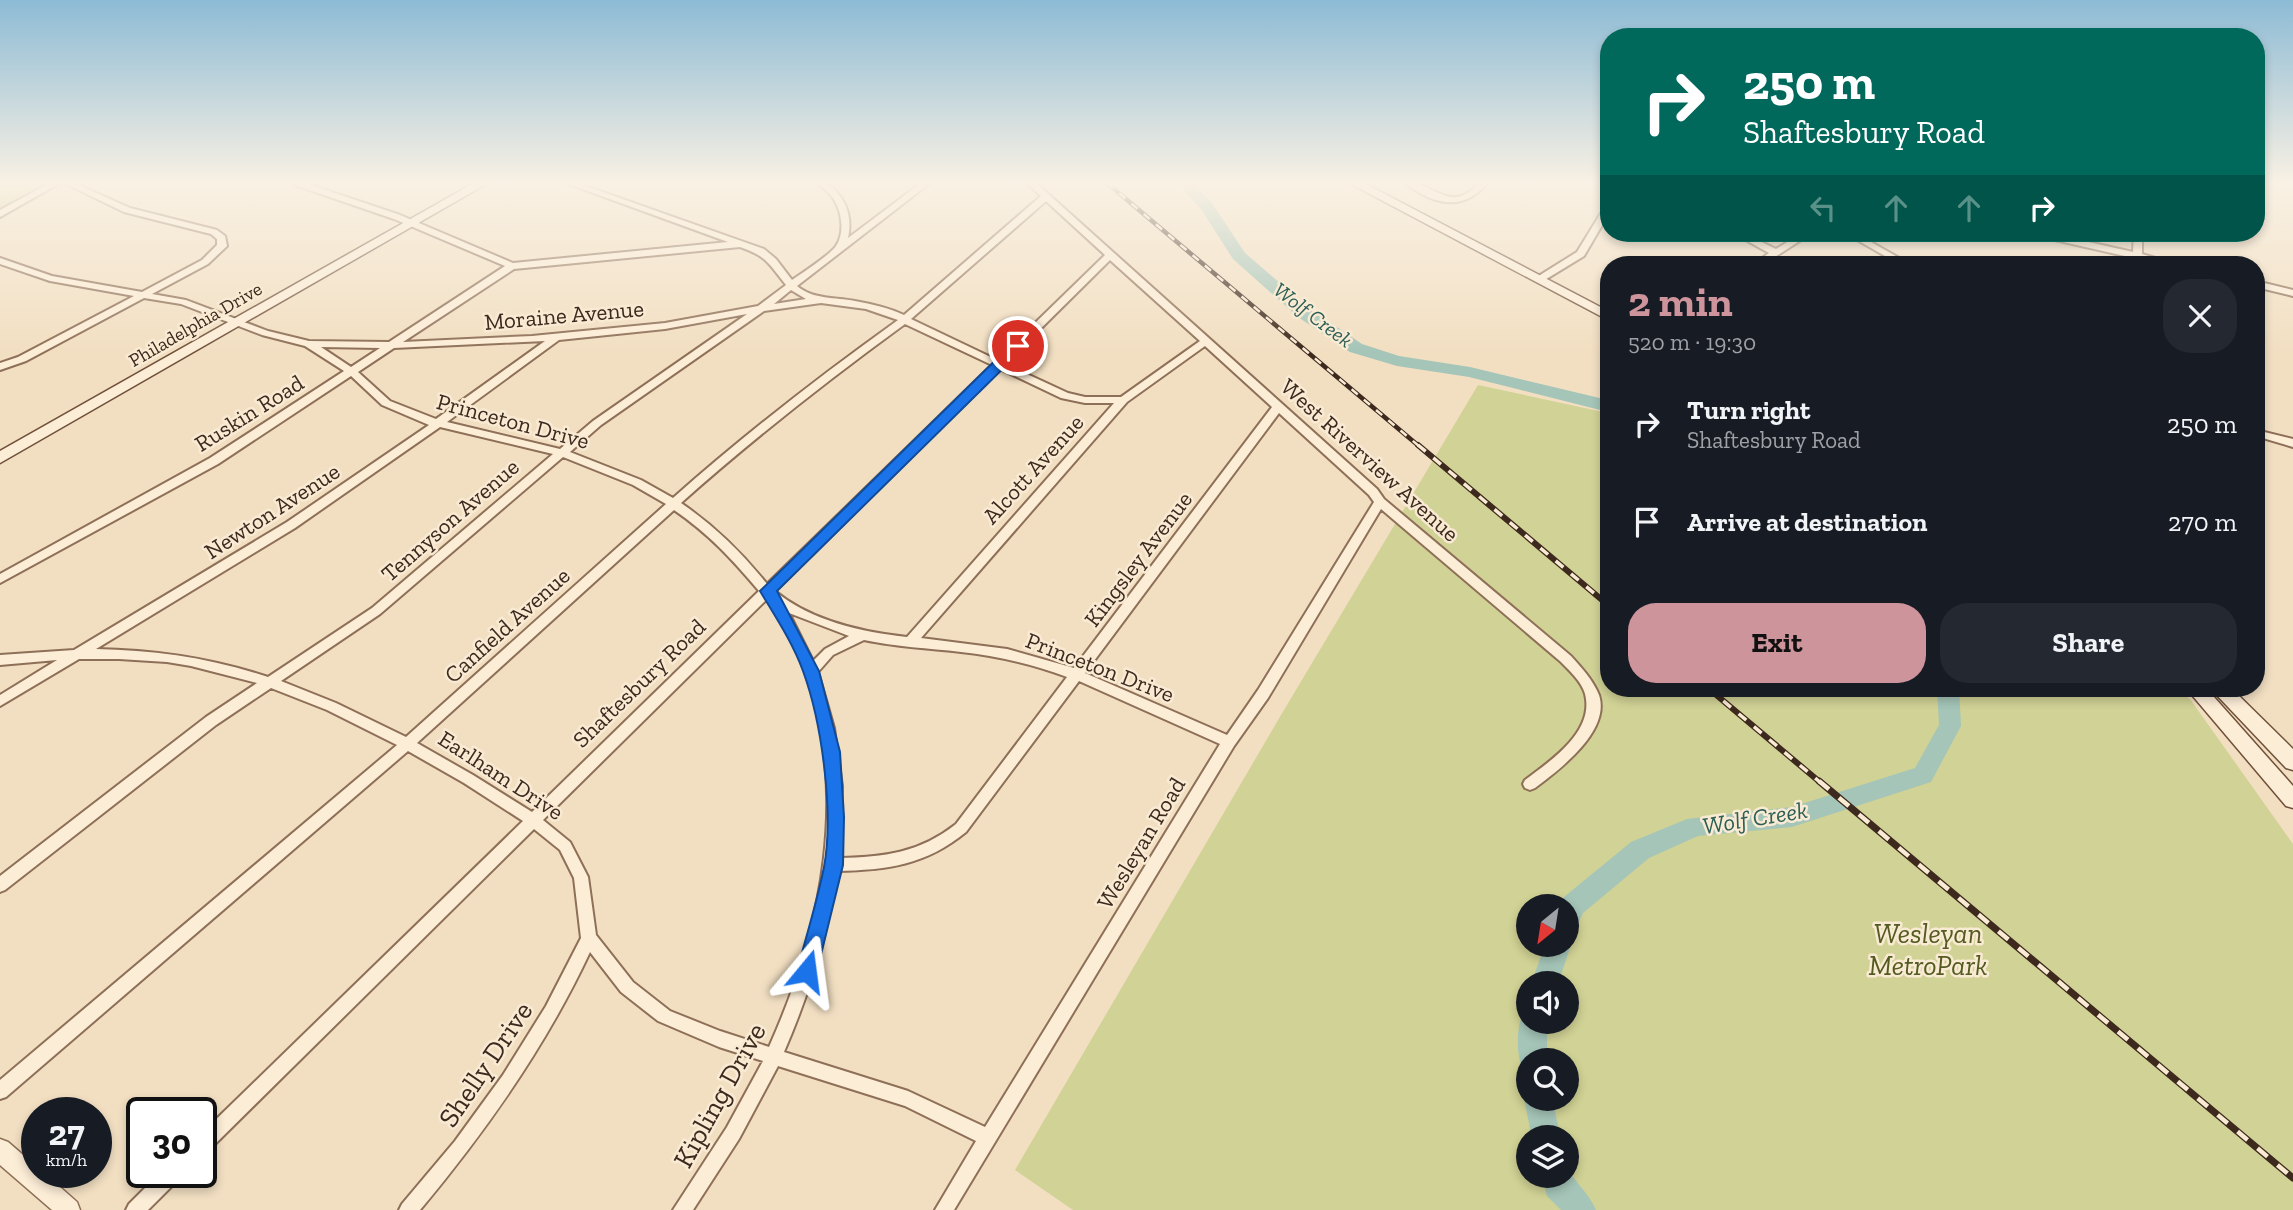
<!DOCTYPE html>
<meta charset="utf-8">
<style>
body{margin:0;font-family:"Zilla Slab",serif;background:#242831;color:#f1f3f6;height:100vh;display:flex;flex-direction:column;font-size:26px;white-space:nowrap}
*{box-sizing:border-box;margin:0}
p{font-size:23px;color:#9ea1a6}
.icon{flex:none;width:38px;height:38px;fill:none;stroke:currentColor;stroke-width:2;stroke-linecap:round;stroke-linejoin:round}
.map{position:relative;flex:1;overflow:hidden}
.panel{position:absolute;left:1600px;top:256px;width:665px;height:441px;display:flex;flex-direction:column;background:#171b24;border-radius:28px;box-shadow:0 4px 10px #0003}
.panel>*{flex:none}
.guide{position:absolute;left:1600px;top:28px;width:665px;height:214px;border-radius:28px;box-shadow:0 4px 10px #0003;background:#00695c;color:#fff;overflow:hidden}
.needle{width:46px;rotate:210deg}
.tools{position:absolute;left:1516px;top:894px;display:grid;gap:14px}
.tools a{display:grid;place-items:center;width:63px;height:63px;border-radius:50%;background:#171b24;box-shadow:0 4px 10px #0003;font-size:35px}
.speed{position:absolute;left:21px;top:1097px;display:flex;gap:14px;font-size:35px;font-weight:700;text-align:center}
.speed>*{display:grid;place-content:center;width:91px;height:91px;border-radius:50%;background:#171b24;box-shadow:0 4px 10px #0003;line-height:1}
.speed small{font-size:18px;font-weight:400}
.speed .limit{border:4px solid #111;border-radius:10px;background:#fff;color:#111}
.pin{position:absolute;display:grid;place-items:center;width:60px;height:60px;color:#fff;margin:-30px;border:4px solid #fff;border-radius:50%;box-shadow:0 2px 7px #0007}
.me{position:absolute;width:77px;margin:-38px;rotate:16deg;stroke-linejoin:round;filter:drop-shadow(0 0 5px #0008)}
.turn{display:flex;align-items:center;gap:24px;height:147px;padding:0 28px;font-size:32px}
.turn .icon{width:91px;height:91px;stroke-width:2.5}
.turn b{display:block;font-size:49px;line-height:60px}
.lanes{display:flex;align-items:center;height:66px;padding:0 28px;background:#0003;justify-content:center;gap:35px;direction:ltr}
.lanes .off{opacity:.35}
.round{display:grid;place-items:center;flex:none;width:74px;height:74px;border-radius:28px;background:#242831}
.summary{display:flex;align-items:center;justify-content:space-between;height:119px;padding:0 28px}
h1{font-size:42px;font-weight:700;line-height:52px;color:#ce949c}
.cta{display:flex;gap:14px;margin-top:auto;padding:14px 28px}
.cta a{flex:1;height:80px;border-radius:28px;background:#ce949c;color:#111;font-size:28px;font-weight:700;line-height:80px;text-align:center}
.cta a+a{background:#242831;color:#f1f3f6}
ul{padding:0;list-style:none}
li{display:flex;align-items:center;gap:21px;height:98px;padding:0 28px}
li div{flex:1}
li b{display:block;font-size:26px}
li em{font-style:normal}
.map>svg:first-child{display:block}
.green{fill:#d1d295;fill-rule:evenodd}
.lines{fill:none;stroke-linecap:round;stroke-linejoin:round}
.river{fill:#a5c5b8;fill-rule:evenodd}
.minor-casing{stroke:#8e6f57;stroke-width:4}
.tertiary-casing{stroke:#8e6f57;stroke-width:3}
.secondary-casing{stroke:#70503a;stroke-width:3}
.minor{fill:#fcedd7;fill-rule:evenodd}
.tertiary{fill:#fcedd7;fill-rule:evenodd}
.secondary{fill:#fcedd7;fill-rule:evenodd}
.rail-far2-casing{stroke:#3d291d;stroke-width:4.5}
.rail-far1-casing{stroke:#3d291d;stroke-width:6}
.rail-casing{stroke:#3d291d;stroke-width:7}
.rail-far2{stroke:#f9ead3;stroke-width:2.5;stroke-dasharray:8;stroke-linecap:butt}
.rail-far1{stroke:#f9ead3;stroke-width:3.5;stroke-dasharray:10;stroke-linecap:butt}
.rail{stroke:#f9ead3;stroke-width:4.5;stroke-dasharray:13;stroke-linecap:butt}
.route{fill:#1a73e8;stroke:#114b97;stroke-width:2}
.labels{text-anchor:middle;stroke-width:5;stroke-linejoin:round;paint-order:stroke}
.far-street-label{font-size:19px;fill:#3d291d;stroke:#f9ead3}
.far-water-label{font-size:21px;font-style:italic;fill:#2b5e55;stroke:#f9ead3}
.street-label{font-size:23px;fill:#3d291d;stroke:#f9ead3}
.water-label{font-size:24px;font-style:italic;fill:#2b5e55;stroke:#f9ead3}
.near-park-label{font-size:28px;font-style:italic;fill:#535b21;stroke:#f9ead3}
.near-street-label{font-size:28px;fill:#3d291d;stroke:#f9ead3}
</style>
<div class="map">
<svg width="2293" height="1210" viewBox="0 0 2293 1210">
<rect width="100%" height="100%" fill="#f2dfc2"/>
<path class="green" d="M 0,183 L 54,183 L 0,211 Z
M 1478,385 L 1608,413 L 1608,688 L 2173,688 L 2190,699 L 2293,844 L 2293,1210 L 1073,1210 L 1015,1170 L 1281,715 ZM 1528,906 L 1566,906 L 1566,945 L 1528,945 ZM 1528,984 L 1566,984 L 1566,1022 L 1528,1022 ZM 1528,1060 L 1566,1060 L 1566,1099 L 1528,1099 ZM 1528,1138 L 1566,1138 L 1566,1176 L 1528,1176 Z"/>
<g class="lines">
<path class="river" d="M 1177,183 L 1192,183 L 1212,203 L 1245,253 L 1310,309 L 1362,344 L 1399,356 L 1470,367 L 1608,400 L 1608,412 L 1469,377 L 1397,366 L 1350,352 L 1298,317 L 1233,259 L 1201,209 Z
M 1937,688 L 1959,688 L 1961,726 L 1931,782 L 1792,827 L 1698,836 L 1649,858 L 1583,913 L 1575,930 L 1566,934 L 1566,906 L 1560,906 L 1564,897 L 1631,842 L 1687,819 L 1792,807 L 1915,768 L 1939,725 Z
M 1566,936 L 1571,945 L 1558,984 L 1531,984 L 1545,945 L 1566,945 Z
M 1528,1011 L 1528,1022 L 1547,1022 L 1547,1060 L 1528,1060 L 1528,1072 L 1523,1070 C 1516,1054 1516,1029 1523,1013 Z
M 1528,1089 L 1528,1099 L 1552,1099 L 1561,1138 L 1532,1138 L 1524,1099 Z
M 1566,1165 C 1574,1182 1589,1193 1596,1210 L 1561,1210 L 1547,1196 L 1541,1176 L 1566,1176 Z"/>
<g class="minor-casing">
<path id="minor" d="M 50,183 L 60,183 L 0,217 L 0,210 Z
M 64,183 L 74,183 L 130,208 L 217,230 L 225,236 L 227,246 L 208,264 L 152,294 L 186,300 L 268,331 L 309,341 L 389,342 L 505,266 L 394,219 L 295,185 L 294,183 L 305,183 L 400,215 L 513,263 L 728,242 L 566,183 L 577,183 L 764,249 L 776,259 L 792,280 C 802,273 830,255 836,246 C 845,233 842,211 833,198 C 829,192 822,188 818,183 L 827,183 C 845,197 853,215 848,238 L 921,183 L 930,183 L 797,286 C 814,300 835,297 855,301 C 872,304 889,308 904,315 L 1041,196 L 1027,183 L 1036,183 L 1377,489 L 1384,499 L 1571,656 C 1581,667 1593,680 1599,695 C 1611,731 1559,770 1535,788 L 1530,790 L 1525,788 L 1523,784 L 1525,780 C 1549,762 1591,734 1586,699 C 1585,685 1571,672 1561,662 L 1381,509 L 1268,698 L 1234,746 L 954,1210 L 935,1210 L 976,1141 L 905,1106 L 778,1066 L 739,1139 L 693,1210 L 673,1210 L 727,1127 L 763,1061 L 719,1047 L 658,1021 L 621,992 L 590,952 C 546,1046 487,1130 420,1210 L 399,1210 L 402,1204 L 455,1141 L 503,1075 L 546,1006 L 581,938 L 574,878 L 560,850 L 534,829 L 207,1152 L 201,1154 L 201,1134 L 523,821 L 464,783 L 408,751 L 6,1097 L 0,1099 L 0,1080 L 397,745 L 327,710 L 271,688 L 216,725 L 5,890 L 0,892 L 0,876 L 206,717 L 257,683 L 191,666 L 167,662 L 119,659 L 79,659 L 0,706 L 0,695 L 57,660 L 0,665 L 0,655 L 74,650 L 287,522 L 429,425 L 382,405 L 351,376 L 218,464 L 0,583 L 0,574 L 210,458 L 344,371 L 305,346 L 262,335 L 181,304 L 144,298 L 26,361 L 0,370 L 0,363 L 18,357 L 134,296 L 50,281 L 0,264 L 0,258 L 52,276 L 142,292 L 202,260 L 217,245 L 217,239 L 211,234 L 124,212 ZM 1046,201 L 1105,255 L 997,360 L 911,319 ZM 740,247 C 767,256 769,264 786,285 L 758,306 L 665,323 L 532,336 L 403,342 L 514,269 ZM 1110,260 L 1200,341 L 1121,397 L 1085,397 L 1068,393 L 1005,364 ZM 791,290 L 806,299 L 774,304 ZM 821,303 L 866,309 L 898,320 C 820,376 745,434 673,498 L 641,480 L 570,452 L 601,425 L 764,311 ZM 747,314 L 593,421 L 560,449 L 447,422 L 559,340 L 665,329 ZM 905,324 L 992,365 L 767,584 C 741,552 715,526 681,503 C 753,439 828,380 905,324 ZM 545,341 L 436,419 L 390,401 L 358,372 L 394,348 ZM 1205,346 L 1272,407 L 1074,668 L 1007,649 L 921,638 L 1127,402 ZM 321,347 L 380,348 L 351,367 ZM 1000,369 L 1061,398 L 1085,403 L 1114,403 L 907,637 C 862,632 811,621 775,591 ZM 1279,413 L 1369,495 L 1374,502 L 1258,690 L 1227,735 L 1085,673 ZM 440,427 L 553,454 L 372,608 L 268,677 C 211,658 155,650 96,649 L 295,528 ZM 563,457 L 633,485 L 666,504 L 406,737 L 336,703 L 281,681 L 380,614 ZM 674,510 C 709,534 732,559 759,591 L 532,812 L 473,775 L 417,743 ZM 767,599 L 771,602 C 782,624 795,645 804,669 C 850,794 822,929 769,1047 L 720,1031 L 670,1011 L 633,982 L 596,935 L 588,877 L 570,842 L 543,820 ZM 789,613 L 849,636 L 825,649 L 813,661 ZM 864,640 C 896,647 928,648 961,652 C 997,656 1033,664 1067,677 L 956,824 C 919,853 885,857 839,858 L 842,786 L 834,728 L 818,672 L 833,655 ZM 1079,681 L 1220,744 L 985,1127 L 908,1091 L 784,1052 C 809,994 828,934 837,871 C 887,870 926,865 966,832 Z
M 1405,183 C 1436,181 1449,216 1479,183 L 1487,183 C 1463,213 1432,204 1405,183 Z
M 1608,205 L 1608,215 L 1584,256 L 1543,281 L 1537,281 L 1537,277 L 1577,252 L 1604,208 Z
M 1733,233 L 1743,233 L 1776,249 L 1802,233 L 1812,233 L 1764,264 L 1754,264 L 1769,253 Z
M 1845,233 L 1855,233 L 1910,264 L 1899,264 Z
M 2033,233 L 2048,233 L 2133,252 L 2134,233 L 2142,233 L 2142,254 L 2176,264 L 2160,264 L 2037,236 Z
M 2256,281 L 2293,290 L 2293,296 L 2256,287 Z
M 2256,430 L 2293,439 L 2293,447 L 2256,436 Z
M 161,1172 L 182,1172 L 180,1178 L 148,1210 L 126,1210 L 129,1204 Z"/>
</g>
<g class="tertiary-casing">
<path id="tertiary" d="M 0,1139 L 8,1142 L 37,1167 L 37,1172 L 43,1172 L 77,1202 L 80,1210 L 52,1210 L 0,1165 Z"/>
</g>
<g class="secondary-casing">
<path id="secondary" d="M 474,183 L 488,183 L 0,463 L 0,451 Z
M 1349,183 L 1364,183 L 1608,311 L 1608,320 Z
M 2186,688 L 2206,688 L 2293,786 L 2293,808 L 2286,806 Z
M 2210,688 L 2231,688 L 2293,749 L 2293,770 L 2286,768 Z"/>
</g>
<use href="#minor" class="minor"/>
<use href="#tertiary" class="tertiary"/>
<use href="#secondary" class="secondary"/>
<g class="rail-far2-casing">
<path id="rail-far2" d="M 1107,183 L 1420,447"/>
</g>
<g class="rail-far1-casing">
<path id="rail-far1" d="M 1418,445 L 1608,605
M 1708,688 L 1821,783"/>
</g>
<g class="rail-casing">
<path id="rail" d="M 1819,781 L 2293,1178"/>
</g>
<use href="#rail-far2" class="rail-far2"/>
<use href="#rail-far1" class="rail-far1"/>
<use href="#rail" class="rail"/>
</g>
<linearGradient id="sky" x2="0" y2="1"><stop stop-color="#8dbbd5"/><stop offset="0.52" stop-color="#f9f1e4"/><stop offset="1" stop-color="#f9f1e4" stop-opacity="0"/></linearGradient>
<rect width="2293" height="352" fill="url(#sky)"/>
<path class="route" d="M 1018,342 L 1023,343 L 1023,349 L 777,591 L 819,671 L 840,752 L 844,817 L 843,865 L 817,971 L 814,978 L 807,981 L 800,978 L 797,971 C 806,937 817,902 824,867 C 834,813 822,723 803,671 C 793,643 775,616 760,591 L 1013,343 Z"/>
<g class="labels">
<g class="far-street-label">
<text transform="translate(195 324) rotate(-30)" y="7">Philadelphia Drive</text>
</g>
<g class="far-water-label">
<text transform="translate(1313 315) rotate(37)" y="7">Wolf Creek</text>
</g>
<g class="street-label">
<text transform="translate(564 315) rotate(-5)" y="8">Moraine Avenue</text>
<text transform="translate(249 413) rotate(-32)" y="8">Ruskin Road</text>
<text transform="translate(513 421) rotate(15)" y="8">Princeton Drive</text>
<text transform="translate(1370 460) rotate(42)" y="8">West Riverview Avenue</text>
<text transform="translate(1033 469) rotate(-48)" y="8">Alcott Avenue</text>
<text transform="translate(272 511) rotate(-33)" y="8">Newton Avenue</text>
<text transform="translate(450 520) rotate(-41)" y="8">Tennyson Avenue</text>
<text transform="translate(1138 559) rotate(-53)" y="8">Kingsley Avenue</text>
<text transform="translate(507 625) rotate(-42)" y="8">Canfield Avenue</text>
<text transform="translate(1100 667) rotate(21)" y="8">Princeton Drive</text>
<text transform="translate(639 683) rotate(-44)" y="8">Shaftesbury Road</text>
<text transform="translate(501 775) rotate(33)" y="8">Earlham Drive</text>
<text transform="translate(1141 843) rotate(-59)" y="8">Wesleyan Road</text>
</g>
<g class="water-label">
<text transform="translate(1755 818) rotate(-9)" y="8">Wolf Creek</text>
</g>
<g class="near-park-label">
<text x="1928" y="943">Wesleyan<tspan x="1928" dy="32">MetroPark</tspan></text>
</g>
<g class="near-street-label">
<text transform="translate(485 1064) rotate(-56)" y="10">Shelly Drive</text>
<text transform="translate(719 1095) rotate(-61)" y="10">Kipling Drive</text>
</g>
</g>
</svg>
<div class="tools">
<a><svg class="needle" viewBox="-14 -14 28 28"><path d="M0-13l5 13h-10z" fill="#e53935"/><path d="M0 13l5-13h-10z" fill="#9ea1a6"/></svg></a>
<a><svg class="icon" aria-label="sound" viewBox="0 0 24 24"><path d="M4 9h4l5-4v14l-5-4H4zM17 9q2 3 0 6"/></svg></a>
<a><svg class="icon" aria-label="search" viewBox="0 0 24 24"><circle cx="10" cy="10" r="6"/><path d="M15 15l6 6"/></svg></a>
<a><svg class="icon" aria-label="layers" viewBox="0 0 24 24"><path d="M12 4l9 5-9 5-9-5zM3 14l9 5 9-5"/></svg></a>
</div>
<div class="speed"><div>27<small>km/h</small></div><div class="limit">30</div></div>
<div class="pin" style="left:1018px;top:346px;background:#d93025"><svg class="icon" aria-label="arrive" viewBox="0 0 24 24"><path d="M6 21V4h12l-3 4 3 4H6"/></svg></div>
<svg class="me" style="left:807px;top:971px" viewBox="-20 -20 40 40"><path d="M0-17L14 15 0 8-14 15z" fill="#1a73e8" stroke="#fff" stroke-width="4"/></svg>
<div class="guide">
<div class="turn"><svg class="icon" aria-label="right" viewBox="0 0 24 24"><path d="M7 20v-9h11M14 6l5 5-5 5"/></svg><div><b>250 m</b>Shaftesbury Road</div></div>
<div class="lanes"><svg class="icon off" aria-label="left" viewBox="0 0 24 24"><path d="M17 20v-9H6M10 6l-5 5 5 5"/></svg><svg class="icon off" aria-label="ahead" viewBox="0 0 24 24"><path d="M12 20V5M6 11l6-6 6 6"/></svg><svg class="icon off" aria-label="ahead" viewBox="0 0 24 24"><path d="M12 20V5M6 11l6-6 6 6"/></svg><svg class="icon" aria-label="right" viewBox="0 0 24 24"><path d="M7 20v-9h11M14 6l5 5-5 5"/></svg></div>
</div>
<section class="panel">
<div class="summary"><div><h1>2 min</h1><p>520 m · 19:30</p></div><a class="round"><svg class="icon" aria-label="close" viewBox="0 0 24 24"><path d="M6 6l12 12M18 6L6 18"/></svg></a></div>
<ul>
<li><svg class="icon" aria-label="right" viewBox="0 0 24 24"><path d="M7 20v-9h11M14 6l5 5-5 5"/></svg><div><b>Turn right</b><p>Shaftesbury Road</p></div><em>250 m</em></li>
<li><svg class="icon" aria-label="arrive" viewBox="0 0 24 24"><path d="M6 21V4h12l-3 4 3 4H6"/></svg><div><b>Arrive at destination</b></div><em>270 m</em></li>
</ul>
<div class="cta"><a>Exit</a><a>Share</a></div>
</section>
</div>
